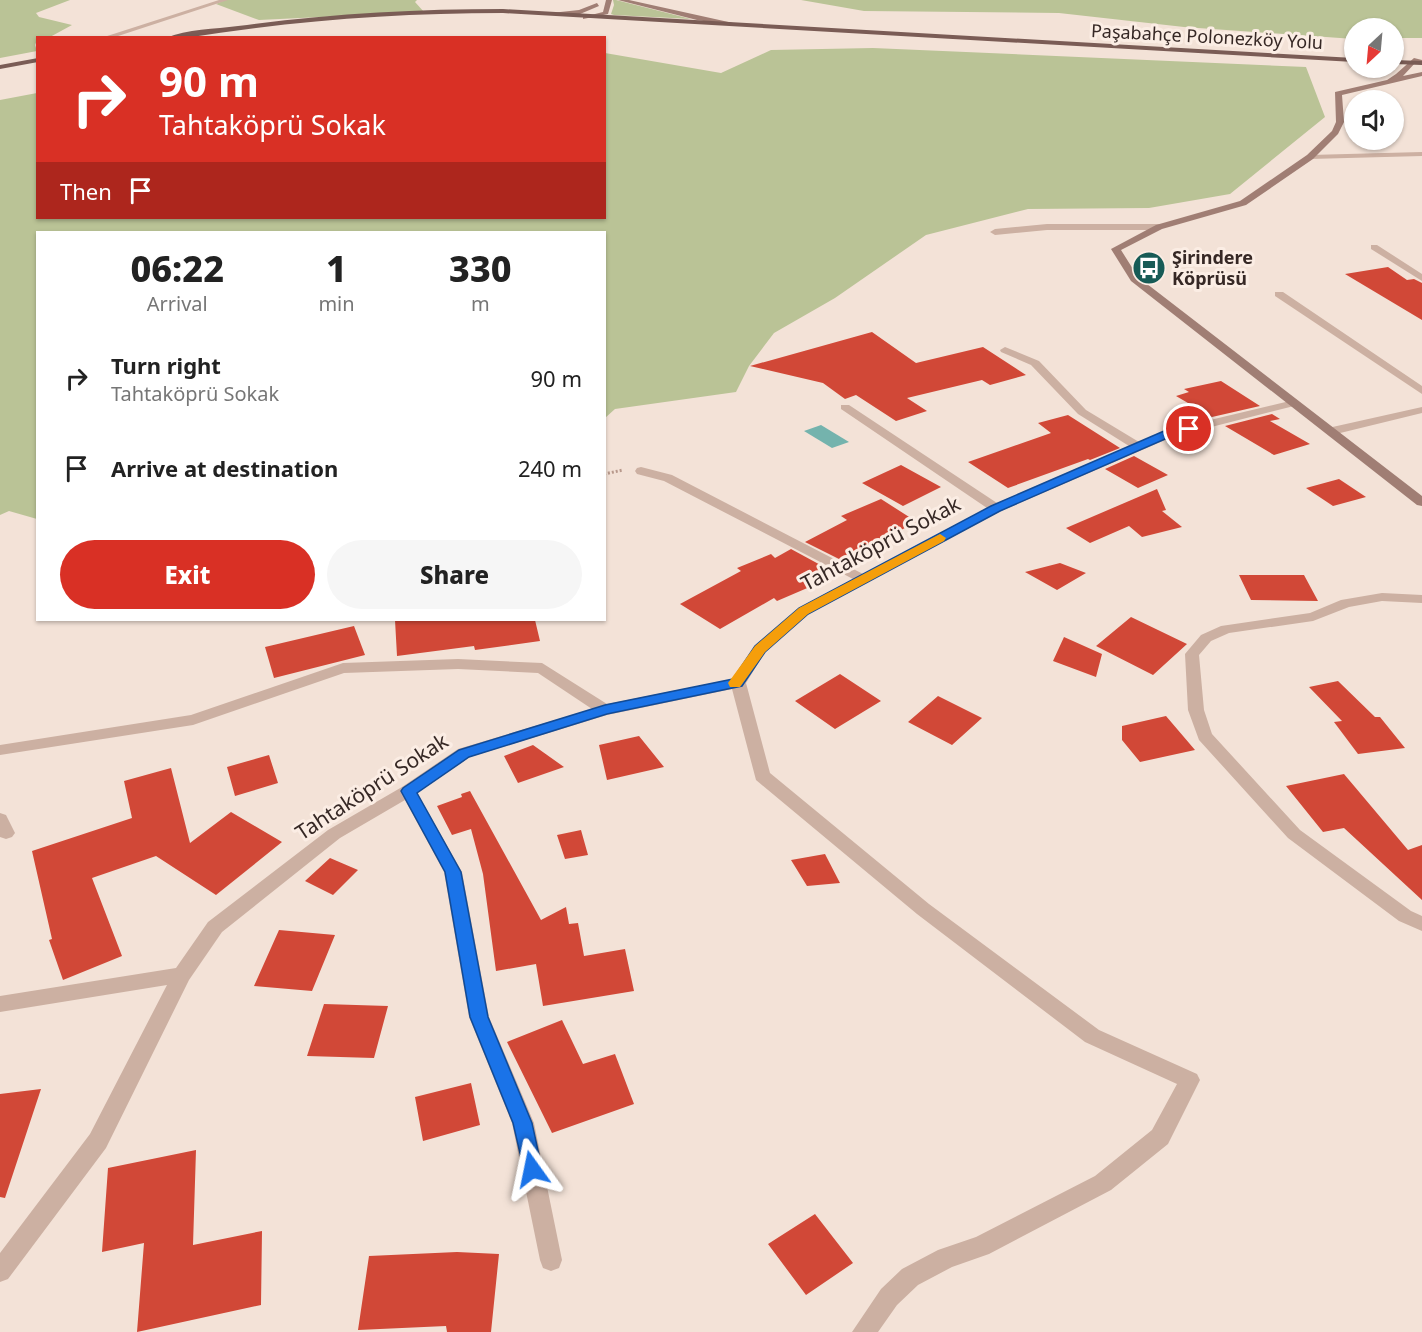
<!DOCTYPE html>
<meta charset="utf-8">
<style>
body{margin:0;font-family:"Noto Sans",sans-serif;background:#f6f6f6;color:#222;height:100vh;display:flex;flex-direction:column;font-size:22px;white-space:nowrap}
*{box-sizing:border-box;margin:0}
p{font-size:20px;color:#767676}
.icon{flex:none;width:33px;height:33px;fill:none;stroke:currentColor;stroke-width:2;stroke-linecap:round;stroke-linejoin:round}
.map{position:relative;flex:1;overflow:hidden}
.sheet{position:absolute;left:36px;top:231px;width:570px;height:390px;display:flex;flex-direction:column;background:#fff;border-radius:0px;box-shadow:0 2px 4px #0004}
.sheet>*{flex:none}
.top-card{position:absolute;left:36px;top:36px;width:570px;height:183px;border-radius:0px;box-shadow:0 2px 4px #0004;background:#d93025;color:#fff;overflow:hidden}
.needle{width:39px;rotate:206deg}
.tools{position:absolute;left:1344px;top:18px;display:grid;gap:12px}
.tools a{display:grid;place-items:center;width:60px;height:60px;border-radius:50%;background:#fff;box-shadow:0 2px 4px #0004;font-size:30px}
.pin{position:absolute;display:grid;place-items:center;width:51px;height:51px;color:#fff;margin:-26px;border:3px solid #fff;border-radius:50%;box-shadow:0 2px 6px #0007}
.me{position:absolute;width:66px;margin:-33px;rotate:348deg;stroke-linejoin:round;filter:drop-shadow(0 0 4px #0008)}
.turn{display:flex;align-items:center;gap:21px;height:126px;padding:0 24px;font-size:27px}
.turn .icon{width:78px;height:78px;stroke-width:2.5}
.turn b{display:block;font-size:42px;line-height:51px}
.then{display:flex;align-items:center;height:57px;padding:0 24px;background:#0003;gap:12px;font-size:22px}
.eta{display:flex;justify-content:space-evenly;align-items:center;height:102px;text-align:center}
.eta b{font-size:36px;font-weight:800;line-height:42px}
.button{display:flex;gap:12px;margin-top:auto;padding:12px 24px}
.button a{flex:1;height:69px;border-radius:36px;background:#d93025;color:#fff;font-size:24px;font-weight:800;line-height:69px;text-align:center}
.button a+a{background:#f6f6f6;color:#222}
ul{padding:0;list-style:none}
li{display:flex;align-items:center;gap:18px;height:90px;padding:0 24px}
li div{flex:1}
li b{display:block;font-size:22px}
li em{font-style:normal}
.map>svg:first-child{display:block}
.green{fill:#bac396}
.water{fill:#74b3ad}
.building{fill:#d14837}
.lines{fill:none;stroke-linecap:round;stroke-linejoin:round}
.path{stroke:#b8998c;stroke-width:3;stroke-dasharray:2 2;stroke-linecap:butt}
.street{fill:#ccb0a2;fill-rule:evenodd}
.secondary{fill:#a07e74;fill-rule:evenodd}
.primary{fill:#7a5c55;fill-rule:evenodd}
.route{fill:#1a73e8;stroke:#114b97;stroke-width:1.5}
.slow{fill:#f59e0b}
.labels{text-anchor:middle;stroke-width:6;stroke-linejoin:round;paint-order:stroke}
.far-street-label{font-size:18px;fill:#362825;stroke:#fbede4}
.far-poi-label{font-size:18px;font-weight:bold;fill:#362825;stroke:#fbede4;text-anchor:start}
.street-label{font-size:21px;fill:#362825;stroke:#fbede4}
</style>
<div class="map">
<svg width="1422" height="1332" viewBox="0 0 1422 1332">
<rect width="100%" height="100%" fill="#f3e2d7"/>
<path class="green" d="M 0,0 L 70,0 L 36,13 L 39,17 L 72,25 L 50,37 L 38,38 L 35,45 L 37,51 L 0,58 Z
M 225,0 L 417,0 L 415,2 L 424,12 L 259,20 L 216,4 Z
M 613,0 L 616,0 L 691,19 L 614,15 L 611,14 L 614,5 Z
M 801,0 L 1422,0 L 1422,38 L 1394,38 L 1394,28 L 1354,28 L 1354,39 L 1184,27 L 1059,13 L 864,11 Z
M 873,48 L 1306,67 L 1325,117 L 1230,194 L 1149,208 L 1028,209 L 926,235 L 835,298 L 774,333 L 749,366 L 736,392 L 615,409 L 605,418 L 604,232 L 38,232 L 37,519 L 9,511 L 0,515 L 0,100 L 37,93 L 38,218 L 604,218 L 605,53 L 721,73 L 771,50 Z"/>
<path class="water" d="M 821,425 L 849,442 L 832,448 L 804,431 Z"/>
<path class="building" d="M 1388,267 L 1407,280 L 1414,279 L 1422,283 L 1422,320 L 1345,274 Z
M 872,332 L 916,363 L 983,347 L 1026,375 L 990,385 L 982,380 L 907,398 L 927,411 L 896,421 L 856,395 L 845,399 L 823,383 L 750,366 Z
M 1221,381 L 1260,406 L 1212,417 L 1176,396 L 1189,392 L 1184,389 Z
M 1272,414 L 1280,419 L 1270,421 L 1310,444 L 1274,455 L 1225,426 Z
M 1068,415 L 1120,448 L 1090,460 L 1088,459 L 1008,488 L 968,462 L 1051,433 L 1038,423 Z
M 1134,456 L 1168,475 L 1138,488 L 1105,469 Z
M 901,465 L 941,487 L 903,506 L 862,483 Z
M 1339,479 L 1366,497 L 1333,506 L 1306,488 Z
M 1157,489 L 1166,510 L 1162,511 L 1182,527 L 1142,537 L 1129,526 L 1090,543 L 1066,528 Z
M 881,499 L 917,522 L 841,560 L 805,542 L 847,520 L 841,516 Z
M 791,549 L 826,568 L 804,580 L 812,586 L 777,601 L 774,598 L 720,629 L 680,604 L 741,571 L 737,568 L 771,554 L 775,558 Z
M 1060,563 L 1086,573 L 1057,590 L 1025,572 Z
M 1239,575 L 1304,575 L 1318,601 L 1251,600 Z
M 1131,617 L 1187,644 L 1153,675 L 1096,646 Z
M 395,620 L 535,620 L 540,641 L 475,650 L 474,646 L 397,656 Z
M 354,626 L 365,655 L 274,678 L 265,647 Z
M 1064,637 L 1102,654 L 1096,677 L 1053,661 Z
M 840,674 L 881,701 L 835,729 L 795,701 Z
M 1338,681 L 1375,717 L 1380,717 L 1405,748 L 1358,754 L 1334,722 L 1342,721 L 1309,687 Z
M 938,696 L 982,718 L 952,745 L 908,722 Z
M 1166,716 L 1195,750 L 1140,762 L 1122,740 L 1122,726 Z
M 639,736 L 664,767 L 607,780 L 599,745 Z
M 533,745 L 564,767 L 518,783 L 504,756 Z
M 269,755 L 278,783 L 235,796 L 227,767 Z
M 171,768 L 190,843 L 231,812 L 282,842 L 216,895 L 156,856 L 92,878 L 122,956 L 63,980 L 49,940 L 52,939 L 32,851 L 132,818 L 124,781 Z
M 1344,774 L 1408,850 L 1422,845 L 1422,900 L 1344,828 L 1323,832 L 1286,786 Z
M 470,791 L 541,920 L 566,907 L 569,924 L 578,923 L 584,956 L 625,949 L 634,991 L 543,1006 L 536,964 L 496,971 L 483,874 L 471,829 L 452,835 L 437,806 L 462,797 L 461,794 Z
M 581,830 L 588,855 L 565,859 L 557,835 Z
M 825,854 L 840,883 L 807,886 L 791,860 Z
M 330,858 L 358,870 L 333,895 L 305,881 Z
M 279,930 L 335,935 L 312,991 L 254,986 Z
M 324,1004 L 388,1006 L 374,1058 L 307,1056 Z
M 562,1020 L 583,1064 L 615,1054 L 634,1104 L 552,1133 L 507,1042 Z
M 471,1083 L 480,1125 L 423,1141 L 415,1097 Z
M 41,1089 L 5,1198 L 0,1197 L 0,1094 Z
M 196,1150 L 193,1245 L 262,1231 L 261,1305 L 137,1332 L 144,1243 L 102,1252 L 108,1168 Z
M 815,1214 L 853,1263 L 806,1295 L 768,1244 Z
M 457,1252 L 499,1254 L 491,1332 L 447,1332 L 446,1326 L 358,1330 L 369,1256 Z"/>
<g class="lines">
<path class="path" d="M 604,474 L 623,470"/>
<path class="street" d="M 219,0 L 228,0 L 112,38 L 101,38 Z
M 1422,152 L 1422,156 L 1310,159 L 1306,157 L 1310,155 Z
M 1047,224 L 1159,224 L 1164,227 L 1159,230 L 1047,230 L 995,235 L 990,232 L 995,229 Z
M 1371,245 L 1377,245 L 1422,274 L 1422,281 L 1371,249 Z
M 1275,292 L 1283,292 L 1422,386 L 1422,394 L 1275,296 Z
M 1005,347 L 1039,361 L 1086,410 L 1139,442 L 1164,431 L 1294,400 L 1300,403 L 1298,405 L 1172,437 L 1001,511 L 809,614 L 765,652 L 746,683 L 770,773 L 929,904 L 1099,1030 L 1197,1074 L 1200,1080 L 1168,1144 L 1111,1190 L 989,1254 L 952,1267 L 918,1285 L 897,1305 L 878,1332 L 852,1332 L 881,1289 L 902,1269 L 938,1250 L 976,1237 L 1095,1176 L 1152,1130 L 1177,1084 L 1085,1042 L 917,914 L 756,780 L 732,689 L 607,715 L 470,757 L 417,793 L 462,872 L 489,1017 L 534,1123 L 562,1260 L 559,1268 L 551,1271 L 543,1268 L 540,1260 L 512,1123 L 469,1017 L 444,872 L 405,800 L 340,838 L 222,932 L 189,980 L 106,1148 L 8,1279 L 0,1282 L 0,1253 L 90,1134 L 167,985 L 0,1012 L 0,996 L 176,968 L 208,922 L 328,830 L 402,787 L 458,749 L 592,709 L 538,673 L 458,669 L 344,673 L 193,725 L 0,755 L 0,745 L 191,715 L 343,663 L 458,659 L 542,663 L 607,704 L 733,679 L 755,646 L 799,608 L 853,579 L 664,481 L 637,474 L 635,471 L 637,468 L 641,467 L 672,475 L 863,574 L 987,508 L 841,409 L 841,405 L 849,405 L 997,503 L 1129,446 L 1078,414 L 1031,365 L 1001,352 L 1000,350 Z
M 1422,407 L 1422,413 L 1332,435 L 1326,431 L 1328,428 Z
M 1382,593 L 1422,595 L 1422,603 L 1382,601 L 1349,607 L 1313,621 L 1229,633 L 1211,641 L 1199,655 L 1204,710 L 1212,734 L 1300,830 L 1411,911 L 1422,916 L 1422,931 L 1399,921 L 1288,838 L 1199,740 L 1188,710 L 1185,654 L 1201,635 L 1221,626 L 1310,613 L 1341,600 Z
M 0,813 L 6,815 L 15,833 L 12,837 L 6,839 L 0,837 Z"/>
<path class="secondary" d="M 606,0 L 612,0 L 608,14 L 583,19 L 583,17 L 603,12 Z
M 618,0 L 629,0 L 733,23 L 730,25 L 697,20 Z
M 597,3 L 599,6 L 580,14 L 554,15 L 551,13 L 579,10 Z
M 1414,58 L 1422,60 L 1422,65 L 1416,62 L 1403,76 L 1422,72 L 1422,76 L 1342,95 L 1344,122 L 1338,134 L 1313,159 L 1246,205 L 1162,229 L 1121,250 L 1138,277 L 1422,496 L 1422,506 L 1417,505 L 1131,281 L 1111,249 L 1156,225 L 1240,201 L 1307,155 L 1332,131 L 1336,122 L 1335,92 L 1387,80 L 1396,74 Z"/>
<path class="primary" d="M 503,9 L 1354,58 L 1354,62 L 503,13 C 396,13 290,21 185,38 L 166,38 C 187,29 215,29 238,26 C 326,14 414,9 503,9 Z
M 38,58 L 38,62 L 0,69 L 0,65 Z
M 1394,60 L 1422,61 L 1422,65 L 1394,64 Z"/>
</g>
<path class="route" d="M 1189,425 L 1193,426 L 1193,431 L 1172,436 L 1000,511 L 808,614 L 765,652 L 742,686 L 607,714 L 469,757 L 417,793 L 461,872 L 488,1017 L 532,1123 L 542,1169 L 539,1175 L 532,1178 L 525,1175 L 513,1123 L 470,1017 L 445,872 L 401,791 L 403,788 L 459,750 L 605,705 L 733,679 L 755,646 L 799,608 L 991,506 L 1164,431 Z"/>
<path class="slow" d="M 940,534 L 946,538 L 944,541 L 808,614 L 765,652 L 740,687 L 730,687 L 728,683 L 755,646 L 799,608 Z"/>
<defs>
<g id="bus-disc" transform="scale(1.725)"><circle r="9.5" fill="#175b56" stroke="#fbede4"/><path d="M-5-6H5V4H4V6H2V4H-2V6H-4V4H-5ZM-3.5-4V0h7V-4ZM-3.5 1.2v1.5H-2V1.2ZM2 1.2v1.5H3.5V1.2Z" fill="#fff"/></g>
</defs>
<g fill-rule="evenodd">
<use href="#bus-disc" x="1149" y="268"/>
</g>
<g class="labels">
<g class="far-street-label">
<text transform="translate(1207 37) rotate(3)" y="6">Paşabahçe Polonezköy Yolu</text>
</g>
<g class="far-poi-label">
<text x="1172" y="264">Şirindere<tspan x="1172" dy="21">Köprüsü</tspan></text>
</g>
<g class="street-label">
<text transform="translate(881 544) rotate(-28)" y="7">Tahtaköprü Sokak</text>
<text transform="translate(372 787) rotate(-33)" y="7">Tahtaköprü Sokak</text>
</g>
</g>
</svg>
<div class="tools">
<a><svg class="needle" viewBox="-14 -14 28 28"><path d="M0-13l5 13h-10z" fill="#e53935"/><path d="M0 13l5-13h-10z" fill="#767676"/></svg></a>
<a><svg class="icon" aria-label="sound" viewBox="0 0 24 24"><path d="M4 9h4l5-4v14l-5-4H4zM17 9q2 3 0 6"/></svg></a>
</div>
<div class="pin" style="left:1189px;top:429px;background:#d93025"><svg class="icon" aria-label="arrive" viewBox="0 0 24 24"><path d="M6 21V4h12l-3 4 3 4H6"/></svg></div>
<svg class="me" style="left:532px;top:1169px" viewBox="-20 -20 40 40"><path d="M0-17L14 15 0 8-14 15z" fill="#1a73e8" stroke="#fff" stroke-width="4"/></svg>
<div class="top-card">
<div class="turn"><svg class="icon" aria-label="right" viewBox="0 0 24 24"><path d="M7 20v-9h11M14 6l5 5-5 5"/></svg><div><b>90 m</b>Tahtaköprü Sokak</div></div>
<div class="then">Then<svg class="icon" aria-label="arrive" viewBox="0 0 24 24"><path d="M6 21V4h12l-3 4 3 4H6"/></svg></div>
</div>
<section class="sheet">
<div class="eta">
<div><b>06:22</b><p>Arrival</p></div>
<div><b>1</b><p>min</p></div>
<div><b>330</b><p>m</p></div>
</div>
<ul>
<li><svg class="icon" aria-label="right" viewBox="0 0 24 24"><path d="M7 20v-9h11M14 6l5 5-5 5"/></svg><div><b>Turn right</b><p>Tahtaköprü Sokak</p></div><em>90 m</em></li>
<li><svg class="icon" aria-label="arrive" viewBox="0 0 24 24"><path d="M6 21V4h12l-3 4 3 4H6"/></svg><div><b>Arrive at destination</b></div><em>240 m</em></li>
</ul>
<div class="button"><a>Exit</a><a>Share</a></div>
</section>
</div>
